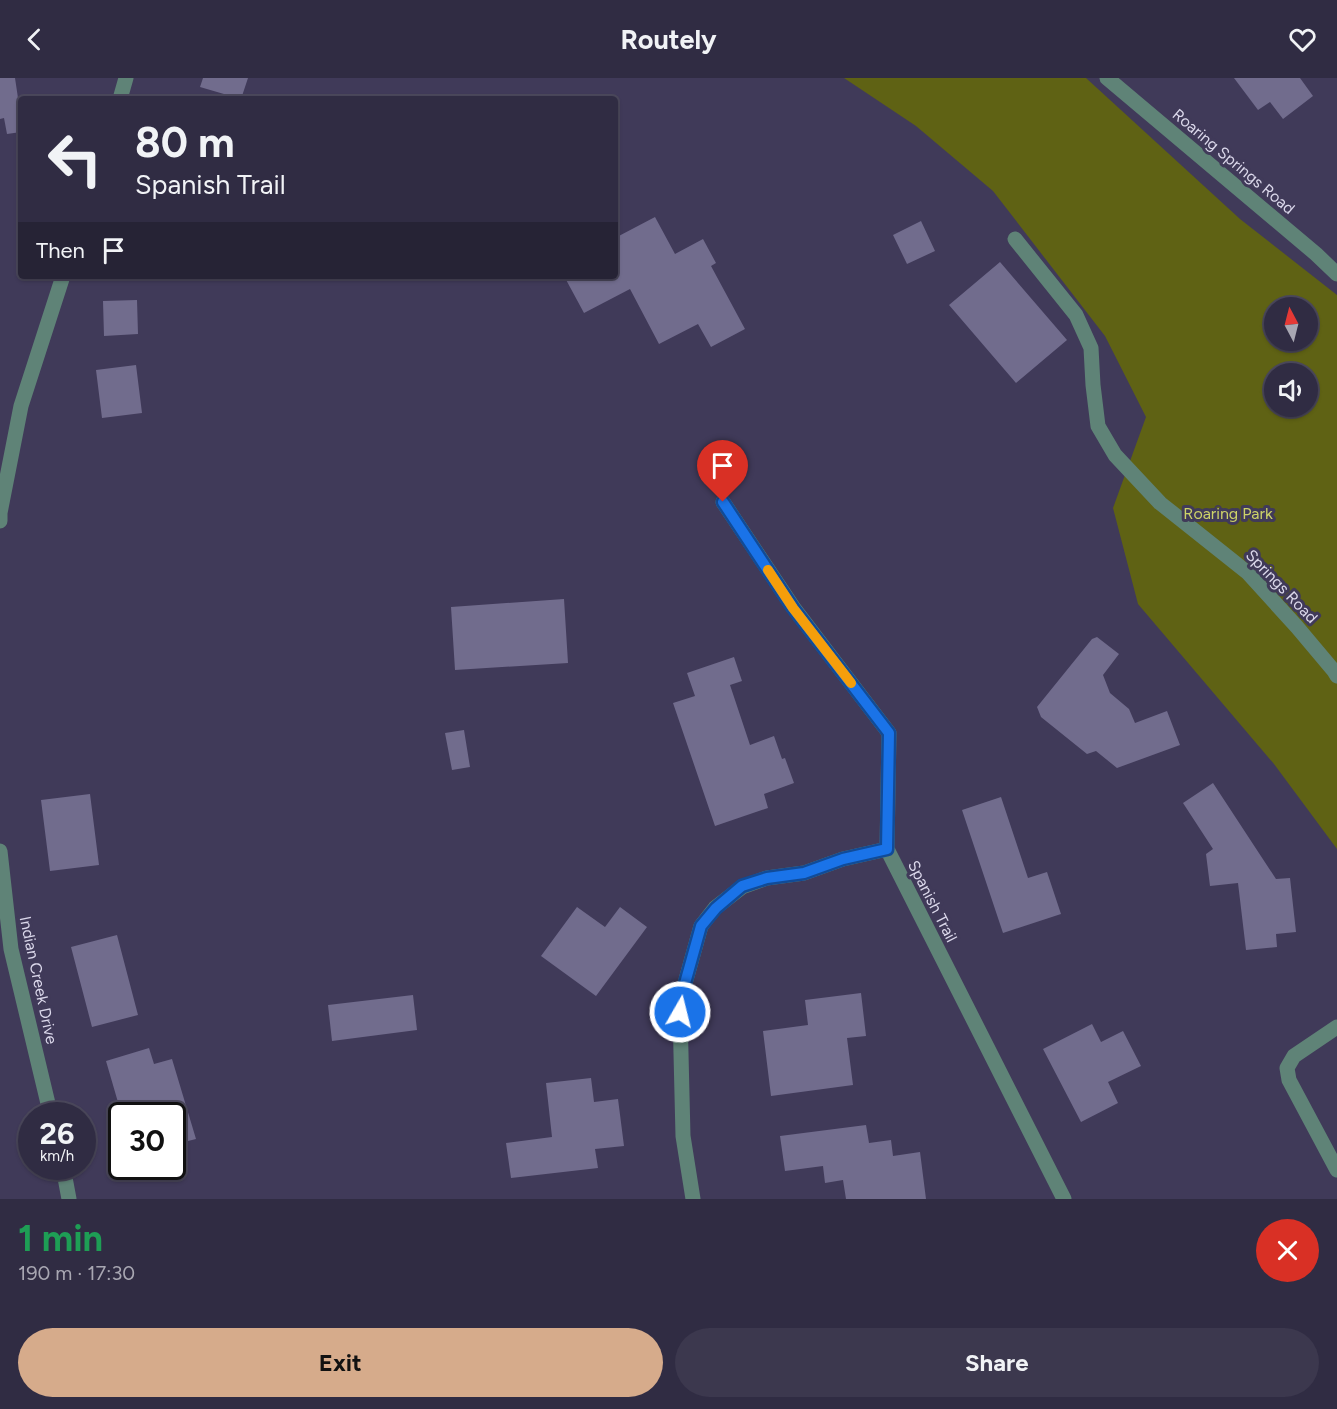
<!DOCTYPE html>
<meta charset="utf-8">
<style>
body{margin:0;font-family:Figtree,sans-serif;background:#3c384e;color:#f1f3f6;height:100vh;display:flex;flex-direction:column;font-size:22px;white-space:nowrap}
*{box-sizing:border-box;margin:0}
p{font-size:20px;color:#a8a7b2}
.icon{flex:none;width:33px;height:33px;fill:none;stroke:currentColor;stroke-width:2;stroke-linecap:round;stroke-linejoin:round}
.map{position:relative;height:1121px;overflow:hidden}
.sheet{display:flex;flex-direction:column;background:#302c43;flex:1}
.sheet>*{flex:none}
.hud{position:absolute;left:18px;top:18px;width:600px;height:183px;border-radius:6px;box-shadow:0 2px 4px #0004,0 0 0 2px #4b485c;background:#302c43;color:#f1f3f6;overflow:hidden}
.needle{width:39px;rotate:353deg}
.tools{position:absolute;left:1264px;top:219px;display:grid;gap:12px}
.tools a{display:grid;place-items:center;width:54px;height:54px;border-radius:50%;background:#302c43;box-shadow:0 2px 4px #0004,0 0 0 2px #4b485c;font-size:30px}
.speed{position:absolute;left:18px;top:1024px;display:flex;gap:12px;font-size:30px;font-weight:700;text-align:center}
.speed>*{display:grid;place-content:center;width:78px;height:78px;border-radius:50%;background:#302c43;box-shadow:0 2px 4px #0004,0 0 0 2px #4b485c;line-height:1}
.speed small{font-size:15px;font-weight:400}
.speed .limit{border:3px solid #111;border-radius:9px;background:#fff;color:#111}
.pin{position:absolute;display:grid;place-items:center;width:51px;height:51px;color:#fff;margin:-62px -26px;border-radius:50% 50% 50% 0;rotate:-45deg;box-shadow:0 0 6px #0007}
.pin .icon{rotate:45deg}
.me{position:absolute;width:66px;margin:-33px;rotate:8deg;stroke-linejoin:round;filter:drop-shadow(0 0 4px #0008)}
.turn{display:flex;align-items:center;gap:21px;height:126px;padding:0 18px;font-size:27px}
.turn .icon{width:78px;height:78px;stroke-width:2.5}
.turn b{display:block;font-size:42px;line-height:51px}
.then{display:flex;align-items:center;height:57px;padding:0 18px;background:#0003;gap:12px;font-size:22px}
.round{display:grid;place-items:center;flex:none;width:63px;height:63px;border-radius:32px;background:#3c384e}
.summary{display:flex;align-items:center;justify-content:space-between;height:102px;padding:0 18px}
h1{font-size:36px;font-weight:700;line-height:45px;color:#1e9e55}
.cta{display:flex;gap:12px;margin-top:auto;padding:12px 18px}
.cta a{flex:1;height:69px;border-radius:36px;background:#d6ab8b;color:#111;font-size:24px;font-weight:700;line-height:69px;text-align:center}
.cta a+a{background:#3c384e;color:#f1f3f6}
header{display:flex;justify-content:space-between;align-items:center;height:78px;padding:0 18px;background:#302c43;font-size:27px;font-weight:700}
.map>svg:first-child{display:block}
.green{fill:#5f6214;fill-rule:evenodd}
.building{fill:#716c8d}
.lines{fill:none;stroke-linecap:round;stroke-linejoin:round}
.minor{stroke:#5f8377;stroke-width:15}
.route-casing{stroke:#114b97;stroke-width:15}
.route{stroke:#1a73e8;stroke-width:10}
.slow{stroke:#f59e0b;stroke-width:10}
.labels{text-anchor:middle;stroke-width:6;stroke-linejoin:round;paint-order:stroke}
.street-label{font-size:16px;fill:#dbd8eb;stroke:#403a59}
.park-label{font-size:16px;fill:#cdd368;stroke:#403a59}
</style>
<header><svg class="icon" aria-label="back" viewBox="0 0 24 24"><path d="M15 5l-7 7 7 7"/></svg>Routely<svg class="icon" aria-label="heart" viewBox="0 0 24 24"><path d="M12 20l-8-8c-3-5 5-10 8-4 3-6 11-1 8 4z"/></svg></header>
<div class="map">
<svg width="1337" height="1121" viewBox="0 0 1337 1121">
<rect width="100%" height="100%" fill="#403a59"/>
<path class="green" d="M 844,0 L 1086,0 L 1240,141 L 1337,217 L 1337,771 L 1274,686 L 1138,526 L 1113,430 L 1146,339 L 1105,258 L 993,113 L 916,48 ZM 1275,230 L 1308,230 L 1308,262 L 1275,262 ZM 1275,296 L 1308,296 L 1308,328 L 1275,328 Z"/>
<path class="building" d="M 0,0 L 15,0 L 21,40 L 21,54 L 7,56 L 4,40 L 0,41 Z
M 203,0 L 248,0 L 241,21 L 200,9 Z
M 1234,0 L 1300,0 L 1313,18 L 1283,41 L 1270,24 L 1258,32 Z
M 655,139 L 675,176 L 703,161 L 716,185 L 711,188 L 745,251 L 711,269 L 698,246 L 659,266 L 630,211 L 584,235 L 564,198 L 615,198 L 615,160 Z
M 921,143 L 935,173 L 907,186 L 893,157 Z
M 1000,184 L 1067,262 L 1016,305 L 949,227 Z
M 137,222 L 138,256 L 104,258 L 103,223 Z
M 136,287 L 142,335 L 102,340 L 96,292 Z
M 564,521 L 568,585 L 455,592 L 451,529 Z
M 1097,559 L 1119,576 L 1103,597 L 1110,615 L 1129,631 L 1135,645 L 1167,633 L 1180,667 L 1117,690 L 1096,673 L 1087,676 L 1041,639 L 1037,629 L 1092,561 Z
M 734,579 L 742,603 L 730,607 L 750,667 L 774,658 L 782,681 L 785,680 L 794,705 L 764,716 L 768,730 L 715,748 L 673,625 L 695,618 L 687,595 Z
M 464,652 L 470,689 L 452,692 L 445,655 Z
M 1213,705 L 1276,801 L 1290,800 L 1296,854 L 1276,856 L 1277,869 L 1246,872 L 1238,805 L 1210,808 L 1206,776 L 1213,771 L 1183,725 Z
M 90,716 L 99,787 L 50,793 L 41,722 Z
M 1001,719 L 1028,800 L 1047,794 L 1061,836 L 1003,855 L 962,732 Z
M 577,829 L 605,849 L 620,829 L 647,849 L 596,918 L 541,878 Z
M 117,857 L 138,937 L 92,949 L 71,869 Z
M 861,915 L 866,958 L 847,960 L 853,1007 L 771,1018 L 763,953 L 808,947 L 805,922 Z
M 413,917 L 417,952 L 332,963 L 328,927 Z
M 1092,946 L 1101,964 L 1123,953 L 1141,988 L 1108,1004 L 1118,1025 L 1081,1044 L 1043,971 Z
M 149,970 L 154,986 L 172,981 L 196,1061 L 172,1067 L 172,1038 L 122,1038 L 106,983 Z
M 591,1000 L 594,1024 L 618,1021 L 624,1068 L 595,1071 L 598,1090 L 511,1100 L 506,1065 L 552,1059 L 546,1005 Z
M 866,1047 L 869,1065 L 891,1062 L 893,1078 L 920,1074 L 926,1121 L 846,1121 L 843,1102 L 825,1105 L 823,1088 L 785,1093 L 780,1058 Z"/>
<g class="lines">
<path class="minor" d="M 1107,0 L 1316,176 L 1337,196
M 120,21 L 126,0
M 1015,161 L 1076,237 L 1091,270 L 1093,307 L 1098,348 L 1115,377 L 1160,425 L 1248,495 L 1297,549 L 1334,593 L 1337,598
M 723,424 L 793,529 L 889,655 L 887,771 L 1064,1121
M 0,443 L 0,435 L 21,328 L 63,198
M 0,773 L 11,871 L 51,1038
M 1337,949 L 1294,978 L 1287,990 L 1289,1002 L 1337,1092
M 63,1089 L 69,1121
M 693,1121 L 683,1058 L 680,934 L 682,916 L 701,848 L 715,830 L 742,809 L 767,800 L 804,795 L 843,781 L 887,771"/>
</g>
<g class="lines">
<g class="route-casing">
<path id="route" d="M 680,934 L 682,916 L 701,848 L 716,830 L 742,808 L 767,800 L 804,795 L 843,781 L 887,771 L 889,655 L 793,530 L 723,424"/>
</g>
<use href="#route" class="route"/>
<path class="slow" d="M 768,492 L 793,530 L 851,605"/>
</g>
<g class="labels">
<g class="street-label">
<text transform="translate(1234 83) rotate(40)" y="6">Roaring Springs Road</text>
<text transform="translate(1282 508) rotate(46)" y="6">Springs Road</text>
<text transform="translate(933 823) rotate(63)" y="6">Spanish Trail</text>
<text transform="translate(39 902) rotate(78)" y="6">Indian Creek Drive</text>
</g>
<g class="park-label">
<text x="1228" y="441">Roaring Park</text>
</g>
</g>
</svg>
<div class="tools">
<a><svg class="needle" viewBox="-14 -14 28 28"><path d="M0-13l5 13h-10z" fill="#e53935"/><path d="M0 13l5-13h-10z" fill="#a8a7b2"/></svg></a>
<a><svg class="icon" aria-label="sound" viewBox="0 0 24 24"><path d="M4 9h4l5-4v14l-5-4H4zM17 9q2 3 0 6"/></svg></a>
</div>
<div class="speed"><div>26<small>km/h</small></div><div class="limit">30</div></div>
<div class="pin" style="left:723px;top:424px;background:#d93025"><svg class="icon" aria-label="arrive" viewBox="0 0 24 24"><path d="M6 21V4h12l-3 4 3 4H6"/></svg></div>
<svg class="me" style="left:680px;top:934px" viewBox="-20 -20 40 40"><circle r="17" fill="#1a73e8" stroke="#fff" stroke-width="3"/><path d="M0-11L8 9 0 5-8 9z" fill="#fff"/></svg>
<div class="hud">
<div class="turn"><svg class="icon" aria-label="left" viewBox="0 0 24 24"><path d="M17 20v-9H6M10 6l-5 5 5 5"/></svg><div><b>80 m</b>Spanish Trail</div></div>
<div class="then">Then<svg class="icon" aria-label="arrive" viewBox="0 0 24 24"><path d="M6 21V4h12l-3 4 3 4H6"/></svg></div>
</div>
</div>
<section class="sheet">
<div class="summary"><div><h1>1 min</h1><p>190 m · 17:30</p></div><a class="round" style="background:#d93025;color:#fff"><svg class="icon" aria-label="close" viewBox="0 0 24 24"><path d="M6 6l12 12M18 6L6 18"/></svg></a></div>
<div class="cta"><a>Exit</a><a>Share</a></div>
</section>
